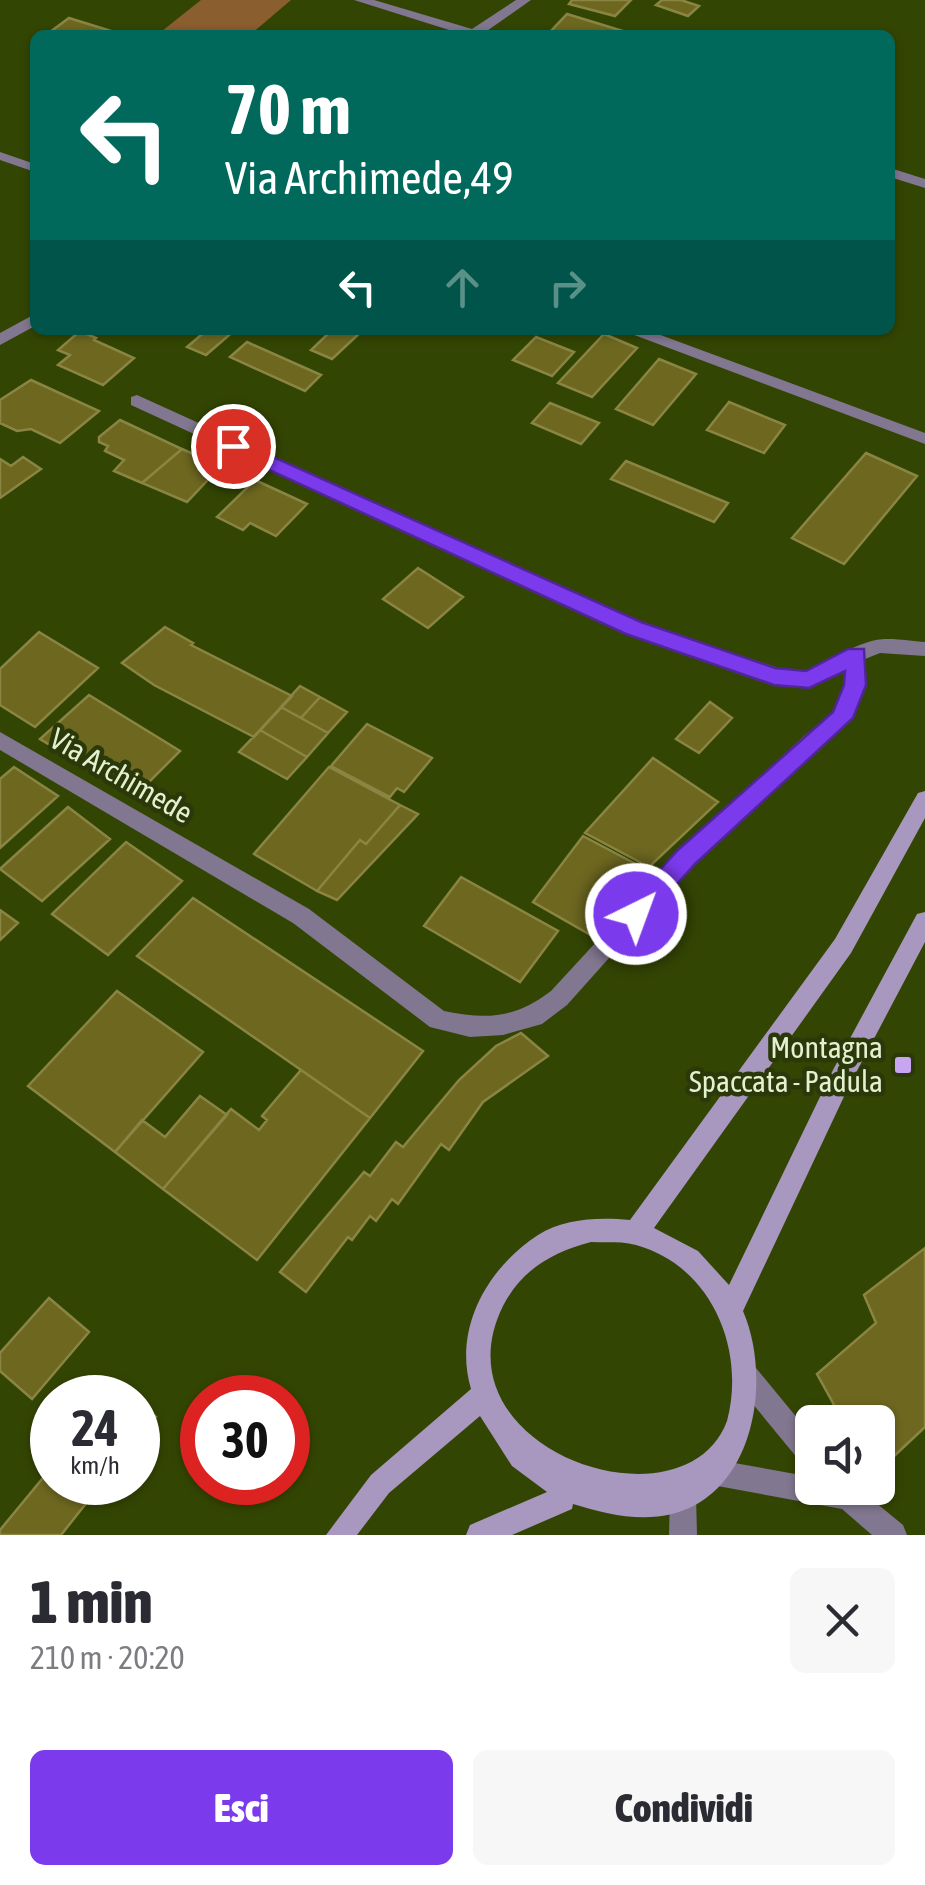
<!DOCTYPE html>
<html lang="it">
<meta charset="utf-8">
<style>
body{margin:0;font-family:"Asap Condensed",sans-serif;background:#f7f7f7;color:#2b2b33;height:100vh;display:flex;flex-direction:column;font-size:38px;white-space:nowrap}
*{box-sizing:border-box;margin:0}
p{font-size:32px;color:#7c7c81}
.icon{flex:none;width:55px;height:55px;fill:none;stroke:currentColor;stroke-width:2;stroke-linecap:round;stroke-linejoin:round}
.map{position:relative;height:1535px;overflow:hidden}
.details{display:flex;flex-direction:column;background:#fff;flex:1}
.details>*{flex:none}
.banner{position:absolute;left:30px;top:30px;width:865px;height:305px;border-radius:15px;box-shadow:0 2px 8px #0004;background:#00695c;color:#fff;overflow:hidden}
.controls{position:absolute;left:795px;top:1405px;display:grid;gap:20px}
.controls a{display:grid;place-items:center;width:100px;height:100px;border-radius:15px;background:#fff;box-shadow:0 2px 8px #0004;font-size:50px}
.speed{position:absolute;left:30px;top:1375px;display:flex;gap:20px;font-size:50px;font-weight:700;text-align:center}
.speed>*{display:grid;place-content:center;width:130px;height:130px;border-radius:50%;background:#fff;box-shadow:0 2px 8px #0004;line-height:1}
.speed small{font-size:25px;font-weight:400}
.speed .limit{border:15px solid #d22;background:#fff;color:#111}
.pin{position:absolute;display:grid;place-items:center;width:85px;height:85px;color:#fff;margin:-42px;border:5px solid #fff;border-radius:50%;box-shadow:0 2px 10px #0007}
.me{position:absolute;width:110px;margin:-55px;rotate:42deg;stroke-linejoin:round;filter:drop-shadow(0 0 8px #0008)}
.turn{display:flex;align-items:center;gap:35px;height:210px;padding:0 30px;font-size:45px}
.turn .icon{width:130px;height:130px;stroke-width:2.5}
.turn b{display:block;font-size:70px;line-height:85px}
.lanes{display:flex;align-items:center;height:95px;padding:0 30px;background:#0003;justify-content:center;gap:50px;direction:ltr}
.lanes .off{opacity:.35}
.round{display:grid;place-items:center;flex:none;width:105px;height:105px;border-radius:15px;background:#f7f7f7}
.head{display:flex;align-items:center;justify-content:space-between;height:170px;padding:0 30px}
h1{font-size:60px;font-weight:800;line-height:75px}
.cta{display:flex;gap:20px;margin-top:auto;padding:20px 30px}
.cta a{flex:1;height:115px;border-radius:15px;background:#7c3aed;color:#fff;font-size:40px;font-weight:800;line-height:115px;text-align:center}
.cta a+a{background:#f7f7f7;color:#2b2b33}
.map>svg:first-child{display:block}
.green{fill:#8b5e2f}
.building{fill:#6d6720;stroke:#8a8542;stroke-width:2.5}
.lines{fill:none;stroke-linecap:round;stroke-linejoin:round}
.lane{fill:#827790;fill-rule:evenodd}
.street{fill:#827790;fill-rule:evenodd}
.secondary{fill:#a897be;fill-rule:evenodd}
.route{fill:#7c3aed;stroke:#51269a;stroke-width:2.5}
.poi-dot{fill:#c8a6ef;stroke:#2b390a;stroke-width:4}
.labels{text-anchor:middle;stroke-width:9;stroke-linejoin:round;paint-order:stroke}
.street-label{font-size:30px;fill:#e4f1d1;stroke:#2b390a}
.poi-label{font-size:30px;fill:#e4f1d1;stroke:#2b390a;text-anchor:end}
</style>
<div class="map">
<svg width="925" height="1535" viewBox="0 0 925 1535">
<rect width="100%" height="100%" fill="#334503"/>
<path class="green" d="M 201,0 L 291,0 L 250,35 L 157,35 Z"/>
<path class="building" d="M 572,0 L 631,0 L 615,16 L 569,4 Z
M 662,0 L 681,0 L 699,6 L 688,16 L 656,5 Z
M 567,14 L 626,32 L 563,35 L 551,31 Z
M 69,18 L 111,31 L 106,35 L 46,35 Z
M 207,330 L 235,330 L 206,355 L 187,347 Z
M 332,330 L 363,330 L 332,359 L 311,350 Z
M 80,331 L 96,338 L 94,340 L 134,358 L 103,385 L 58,365 L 70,355 L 58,350 Z
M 604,334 L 637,348 L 592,397 L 558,383 Z
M 536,337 L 574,352 L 552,376 L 513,360 Z
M 247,342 L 321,375 L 305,391 L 230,357 Z
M 659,359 L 696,374 L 653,425 L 616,409 Z
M 31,380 L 99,411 L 60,443 L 31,429 L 17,431 L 0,423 L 0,400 Z
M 729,402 L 785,425 L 764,453 L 707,430 Z
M 550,403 L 599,423 L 581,444 L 532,423 Z
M 120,420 L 182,449 L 142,483 L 114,471 L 124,460 L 105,451 L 108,446 L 99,442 L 99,437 Z
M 182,449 L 221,466 L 187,502 L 142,483 Z
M 866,453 L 917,476 L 844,564 L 792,538 Z
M 23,457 L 41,469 L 0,498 L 0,459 L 11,466 Z
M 626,461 L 728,503 L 714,522 L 611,479 Z
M 255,480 L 307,504 L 276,536 L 250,523 L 243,530 L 217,517 Z
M 418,568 L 463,597 L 428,628 L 383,599 Z
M 165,627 L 193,643 L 191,645 L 292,696 L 254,737 L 154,685 L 122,663 Z
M 39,632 L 98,668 L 35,727 L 0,705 L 0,669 Z
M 300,686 L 320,697 L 301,718 L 281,707 Z
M 89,695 L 180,751 L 135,796 L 40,739 Z
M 320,697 L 347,712 L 328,733 L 301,718 Z
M 710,702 L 732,718 L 699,753 L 676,739 Z
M 281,707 L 328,733 L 307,757 L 260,730 Z
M 367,724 L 432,758 L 404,792 L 397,788 L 390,797 L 331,766 Z
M 260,730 L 307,757 L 287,779 L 239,752 Z
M 653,758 L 718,802 L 649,867 L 585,833 Z
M 14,767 L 58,796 L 0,848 L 0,779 Z
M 329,767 L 400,805 L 366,844 L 360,840 L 317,891 L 254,854 Z
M 400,805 L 418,814 L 337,900 L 317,891 L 360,840 L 366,844 Z
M 68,807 L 110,839 L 42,901 L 0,869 Z
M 583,836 L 647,870 L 596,938 L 533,902 Z
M 126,842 L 182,881 L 108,955 L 52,914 Z
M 461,877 L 558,931 L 520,982 L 424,926 Z
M 193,898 L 423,1051 L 370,1118 L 137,956 Z
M 0,910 L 18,923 L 0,940 Z
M 117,991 L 203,1052 L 115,1152 L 28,1086 Z
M 521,1033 L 548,1056 L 483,1102 L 449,1150 L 441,1144 L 398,1204 L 392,1199 L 376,1221 L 370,1216 L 352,1240 L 348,1237 L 306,1292 L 280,1272 L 364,1172 L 370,1176 L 396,1142 L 403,1147 L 459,1080 L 496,1046 Z
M 301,1070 L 370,1118 L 257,1260 L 163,1189 L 231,1109 L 259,1130 L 267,1120 L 262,1116 Z
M 200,1096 L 227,1115 L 163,1189 L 115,1152 L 142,1120 L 165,1137 Z
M 925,1248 L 925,1427 L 892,1458 L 878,1447 L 878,1422 L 843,1421 L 817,1374 L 876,1323 L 864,1295 Z
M 49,1298 L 89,1332 L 32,1399 L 0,1371 L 0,1353 Z
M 138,1401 L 156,1417 L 138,1440 Z
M 52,1467 L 52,1482 L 103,1482 L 61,1535 L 0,1535 L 0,1530 Z"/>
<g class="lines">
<path class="lane" d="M 0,152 L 35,164 L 35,172 L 0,160 Z
M 627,330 L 647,330 L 925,433 L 925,444 L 629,333 Z"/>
<path class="street" d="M 354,0 L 374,0 L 472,29 L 516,0 L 531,0 L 484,33 L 486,35 L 465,35 Z
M 890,168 L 925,179 L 925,188 L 890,177 Z
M 35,314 L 35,326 L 0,345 L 0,333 Z
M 137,395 L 640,623 L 794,673 C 826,667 847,646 876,640 C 891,637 910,641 925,642 L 925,656 L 880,653 L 865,659 L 865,685 L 849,723 L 818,748 L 694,863 L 567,1005 L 542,1024 L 503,1035 L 470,1037 L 430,1027 L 293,923 L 0,750 L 0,732 L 309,909 L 444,1011 C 487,1020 516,1018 551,991 L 680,851 L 804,736 L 834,713 L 845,685 L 846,670 L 828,680 L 794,687 L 626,633 L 131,405 L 131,397 Z
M 747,1364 L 756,1368 L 812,1436 L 812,1469 L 803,1465 L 738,1386 L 734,1377 L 738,1368 Z
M 712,1459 L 812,1477 L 812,1488 L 858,1488 L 903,1525 L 907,1535 L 872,1535 L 842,1509 L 712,1485 L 703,1481 L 699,1472 L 703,1463 Z
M 683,1483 L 693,1486 L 696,1496 L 697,1535 L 669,1535 L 670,1496 L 673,1486 Z"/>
<path class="secondary" d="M 925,791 L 925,818 L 851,953 L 654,1228 L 698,1251 L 729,1285 L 833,1070 L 917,914 L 925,912 L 925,942 L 849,1086 L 743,1311 C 772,1378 756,1493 672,1514 C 639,1522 605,1514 573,1504 L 572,1509 L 512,1535 L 466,1535 L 470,1525 L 547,1492 L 512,1466 L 480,1416 L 389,1493 L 357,1535 L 326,1535 L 371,1475 L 471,1389 C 453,1329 487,1268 538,1235 C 564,1218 600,1217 630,1220 L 835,939 L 918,793 ZM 591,1242 C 606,1243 622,1241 636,1245 C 712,1266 746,1350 727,1421 C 685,1535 432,1450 503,1306 C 522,1269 553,1252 591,1242 Z"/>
</g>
<path class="route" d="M 233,439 L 641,622 L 775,668 L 806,671 L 848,649 L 864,649 L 866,685 L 853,718 L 695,864 L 644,921 L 636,924 L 627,921 L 623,914 L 627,906 L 678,850 L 833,712 L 844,685 L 845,671 L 809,688 L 774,685 L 626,634 L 226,450 L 224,446 Z"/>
<rect class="poi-dot" x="893" y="1055" width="20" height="20" rx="5"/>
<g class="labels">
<g class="street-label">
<text transform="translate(121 776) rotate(30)" y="10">Via Archimede</text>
</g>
<g class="poi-label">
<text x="883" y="1058">Montagna<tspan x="883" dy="34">Spaccata - Padula</tspan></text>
</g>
</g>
</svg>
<div class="controls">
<a><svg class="icon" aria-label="sound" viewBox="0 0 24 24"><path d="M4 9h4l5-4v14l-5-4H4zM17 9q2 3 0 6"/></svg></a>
</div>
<div class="speed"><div>24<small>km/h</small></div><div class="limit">30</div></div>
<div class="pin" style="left:233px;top:446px;background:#d93025"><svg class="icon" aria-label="arrive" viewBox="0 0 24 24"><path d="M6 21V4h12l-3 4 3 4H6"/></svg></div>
<svg class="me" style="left:636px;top:914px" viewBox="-20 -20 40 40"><circle r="17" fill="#7c3aed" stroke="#fff" stroke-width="3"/><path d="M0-11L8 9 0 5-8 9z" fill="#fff"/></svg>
<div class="banner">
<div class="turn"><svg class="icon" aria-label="left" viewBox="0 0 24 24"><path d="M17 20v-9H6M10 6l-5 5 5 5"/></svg><div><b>70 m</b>Via Archimede,49</div></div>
<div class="lanes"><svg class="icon" aria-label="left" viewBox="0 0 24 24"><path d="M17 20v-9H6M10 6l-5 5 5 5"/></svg><svg class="icon off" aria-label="ahead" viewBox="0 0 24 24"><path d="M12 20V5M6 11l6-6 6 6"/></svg><svg class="icon off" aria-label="right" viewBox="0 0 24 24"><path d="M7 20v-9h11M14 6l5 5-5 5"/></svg></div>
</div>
</div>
<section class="details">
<div class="head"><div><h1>1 min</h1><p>210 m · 20:20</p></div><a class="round"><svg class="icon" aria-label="close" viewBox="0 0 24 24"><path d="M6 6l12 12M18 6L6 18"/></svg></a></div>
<div class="cta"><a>Esci</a><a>Condividi</a></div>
</section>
